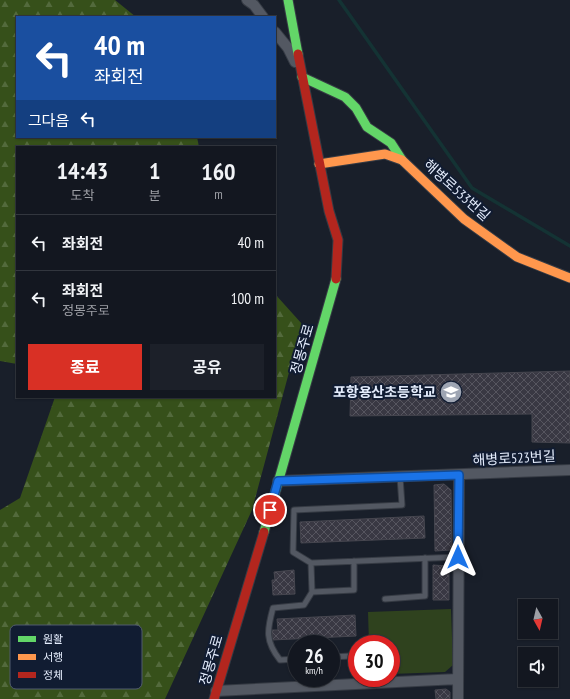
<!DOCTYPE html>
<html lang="ko">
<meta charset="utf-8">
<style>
body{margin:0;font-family:"PT Sans Narrow","Noto Sans KR",sans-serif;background:#1c2029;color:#f1f3f6;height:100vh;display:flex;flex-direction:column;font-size:15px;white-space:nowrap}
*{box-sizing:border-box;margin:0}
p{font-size:13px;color:#9d9fa5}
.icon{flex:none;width:22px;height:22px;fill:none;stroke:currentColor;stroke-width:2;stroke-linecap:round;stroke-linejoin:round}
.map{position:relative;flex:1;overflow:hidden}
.details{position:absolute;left:16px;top:146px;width:260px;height:252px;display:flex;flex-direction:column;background:#131720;border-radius:0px;box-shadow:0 1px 3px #0004,0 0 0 1px #32363e}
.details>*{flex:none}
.hud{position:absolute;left:16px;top:16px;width:260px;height:122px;border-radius:0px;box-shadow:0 1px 3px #0004,0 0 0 1px #32363e;background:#1a4fa0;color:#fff;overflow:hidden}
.needle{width:26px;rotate:172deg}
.buttons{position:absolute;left:518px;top:599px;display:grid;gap:8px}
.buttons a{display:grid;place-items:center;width:40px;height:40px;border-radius:0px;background:#131720;box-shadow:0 1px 3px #0004,0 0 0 1px #32363e;font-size:20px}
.speed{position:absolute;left:288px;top:635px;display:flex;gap:8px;font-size:20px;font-weight:700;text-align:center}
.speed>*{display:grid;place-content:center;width:52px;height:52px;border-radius:50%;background:#131720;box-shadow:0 1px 3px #0004,0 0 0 1px #32363e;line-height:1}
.speed small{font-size:10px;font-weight:400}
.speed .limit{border:6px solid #d22;background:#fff;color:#111}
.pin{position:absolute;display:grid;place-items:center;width:34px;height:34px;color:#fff;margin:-17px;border:2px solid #fff;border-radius:50%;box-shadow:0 1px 4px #0007}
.me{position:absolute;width:44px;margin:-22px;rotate:0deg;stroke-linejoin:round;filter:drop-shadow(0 0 3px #0008)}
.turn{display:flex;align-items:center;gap:14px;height:84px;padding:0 12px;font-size:18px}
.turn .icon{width:52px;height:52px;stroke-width:2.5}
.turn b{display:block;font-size:28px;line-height:34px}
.then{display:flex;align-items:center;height:38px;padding:0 12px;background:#0003;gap:8px;font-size:15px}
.eta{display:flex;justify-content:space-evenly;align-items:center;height:68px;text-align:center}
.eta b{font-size:24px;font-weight:700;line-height:28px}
.button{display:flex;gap:8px;margin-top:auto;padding:8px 12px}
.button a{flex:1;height:46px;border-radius:0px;background:#d93025;color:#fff;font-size:16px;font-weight:700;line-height:46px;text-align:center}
.button a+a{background:#1c2029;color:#f1f3f6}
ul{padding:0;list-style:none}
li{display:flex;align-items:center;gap:12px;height:56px;padding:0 12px;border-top:1px solid #32363e}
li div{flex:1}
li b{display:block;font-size:15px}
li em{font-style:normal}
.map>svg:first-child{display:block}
.forest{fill:url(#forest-firs)}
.park{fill:#2f421e}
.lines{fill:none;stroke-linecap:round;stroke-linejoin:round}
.stream{stroke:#143334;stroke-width:3.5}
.building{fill:url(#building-cross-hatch);stroke:#46464f}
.lane-casing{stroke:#363b44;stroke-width:7}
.street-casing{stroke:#363b44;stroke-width:12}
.fast-casing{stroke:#363b44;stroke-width:11}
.slow-casing{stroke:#363b44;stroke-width:11}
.jam-casing{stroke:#363b44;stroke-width:11}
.lane{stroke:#535862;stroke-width:5}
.street{stroke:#535862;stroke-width:10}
.fast{stroke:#63d668;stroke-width:9}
.slow{stroke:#ff974d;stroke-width:9}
.jam{stroke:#b3261e;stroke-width:9}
.route-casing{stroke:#114b97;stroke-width:10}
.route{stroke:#1a73e8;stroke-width:7}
.labels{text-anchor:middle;stroke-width:4;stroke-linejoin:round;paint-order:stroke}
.street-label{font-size:14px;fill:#e5edfd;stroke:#111c32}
.poi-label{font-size:14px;font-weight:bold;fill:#e5edfd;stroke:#111c32;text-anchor:end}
.key{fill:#111c32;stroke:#515b6f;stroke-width:1}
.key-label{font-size:11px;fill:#e5edfd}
</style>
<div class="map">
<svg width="570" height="699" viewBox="0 0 570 699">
<defs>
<pattern id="forest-firs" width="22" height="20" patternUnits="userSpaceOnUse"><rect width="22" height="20" fill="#36501a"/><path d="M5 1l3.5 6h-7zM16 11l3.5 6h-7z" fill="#536a3c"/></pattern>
<pattern id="building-cross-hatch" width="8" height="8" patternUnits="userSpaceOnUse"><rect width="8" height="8" fill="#393843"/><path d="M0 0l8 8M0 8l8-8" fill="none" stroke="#56555f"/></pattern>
</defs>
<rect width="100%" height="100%" fill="#191f2a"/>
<path class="forest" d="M 0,0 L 115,0 L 136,17 L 17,17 L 17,137 L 197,137 L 199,147 L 17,147 L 17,364 L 0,361 Z
M 275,294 L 302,324 L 252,510 L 165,699 L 0,699 L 0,510 L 20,498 L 55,397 L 275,397 Z"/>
<path class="park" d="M 451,609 L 453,665 L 445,672 L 391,674 L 391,644 L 369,644 L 368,612 Z"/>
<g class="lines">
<path class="stream" d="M 339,0 L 472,188 L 570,246"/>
</g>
<path class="building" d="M 570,371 L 570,443 L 532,442 L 532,414 L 350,416 L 351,377 Z
M 444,484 L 451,490 L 452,550 L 435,551 L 434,485 Z
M 424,516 L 425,538 L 301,543 L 300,522 Z
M 433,565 L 449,566 L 449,600 L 433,600 Z
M 294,570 L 295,594 L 273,595 L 272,580 L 275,580 L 274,572 Z
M 355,615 L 356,636 L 272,640 L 272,630 L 278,630 L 277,619 Z
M 446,689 L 450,692 L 450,699 L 436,699 L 435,690 Z"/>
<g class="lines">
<g class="lane-casing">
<path id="lane" d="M 354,561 L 354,590 L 312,592 L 311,563 L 293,552 L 294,510 L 402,505 L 400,477
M 311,563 L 458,557
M 385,599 L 425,596 L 425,558
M 331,657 L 351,656
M 297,659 L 280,660 C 265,641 267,630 273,608 L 304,605 L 312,592"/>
</g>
<g class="street-casing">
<path id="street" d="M 247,0 L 254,5 L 263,17
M 275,32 L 288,48 L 295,62
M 278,481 L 570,470
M 216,691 L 458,679
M 458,699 L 459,475"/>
</g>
<g class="fast-casing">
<path id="fast" d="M 288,0 L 298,54
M 302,77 L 345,97 L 356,108 L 367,127 L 391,143 L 402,160
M 264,532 L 336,279"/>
</g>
<g class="slow-casing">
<path id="slow" d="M 319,164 L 385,154 L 402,160 L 464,219 L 517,257 L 570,278"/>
</g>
<g class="jam-casing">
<path id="jam" d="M 298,54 L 329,211 L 338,240 L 336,279
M 214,699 L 264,532"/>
</g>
<use href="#lane" class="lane"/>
<use href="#street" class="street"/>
<use href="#fast" class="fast"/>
<use href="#slow" class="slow"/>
<use href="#jam" class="jam"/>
</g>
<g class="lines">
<g class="route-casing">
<path id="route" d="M 270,510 L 278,481 L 459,475 L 458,557"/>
</g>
<use href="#route" class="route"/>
</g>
<defs>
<g id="school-disc" transform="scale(1.15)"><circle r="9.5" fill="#9ea5b3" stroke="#111c32"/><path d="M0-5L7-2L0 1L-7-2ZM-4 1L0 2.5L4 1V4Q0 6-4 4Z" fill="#fff"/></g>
</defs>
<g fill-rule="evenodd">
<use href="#school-disc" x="451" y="392"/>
</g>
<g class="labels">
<g class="street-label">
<text transform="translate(457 190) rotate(42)" y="5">해병로533번길</text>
<text transform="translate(302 349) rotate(-74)" y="5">정몽주로</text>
<text transform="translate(514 458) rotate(-3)" y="5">해병로523번길</text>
<text transform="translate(211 660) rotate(-74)" y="5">정몽주로</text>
</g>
<g class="poi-label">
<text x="436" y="397">포항용산초등학교</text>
</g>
</g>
<rect x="10" y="625" width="132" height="64" rx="6" class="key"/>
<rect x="18" y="636" width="18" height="6" fill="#63d668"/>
<rect x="18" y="654" width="18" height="6" fill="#ff974d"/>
<rect x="18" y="672" width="18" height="6" fill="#b3261e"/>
<g class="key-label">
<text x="43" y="643">원활</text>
<text x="43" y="661">서행</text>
<text x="43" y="679">정체</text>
</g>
</svg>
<div class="buttons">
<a><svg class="needle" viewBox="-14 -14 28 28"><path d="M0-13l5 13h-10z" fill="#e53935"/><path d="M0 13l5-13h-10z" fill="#9d9fa5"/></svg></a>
<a><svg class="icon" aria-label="sound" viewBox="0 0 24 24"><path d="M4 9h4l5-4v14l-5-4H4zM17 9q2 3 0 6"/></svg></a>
</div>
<div class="speed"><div>26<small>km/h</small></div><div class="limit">30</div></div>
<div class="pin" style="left:270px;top:510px;background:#d93025"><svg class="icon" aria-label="arrive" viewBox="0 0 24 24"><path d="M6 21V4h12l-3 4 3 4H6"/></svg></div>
<svg class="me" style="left:458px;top:557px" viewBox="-20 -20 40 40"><path d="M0-17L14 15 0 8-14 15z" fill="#1a73e8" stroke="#fff" stroke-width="4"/></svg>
<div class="hud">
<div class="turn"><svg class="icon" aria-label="left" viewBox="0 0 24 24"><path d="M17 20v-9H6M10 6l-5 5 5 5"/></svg><div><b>40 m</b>좌회전</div></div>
<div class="then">그다음<svg class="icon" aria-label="left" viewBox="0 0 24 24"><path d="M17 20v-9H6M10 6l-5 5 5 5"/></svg></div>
</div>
<section class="details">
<div class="eta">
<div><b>14:43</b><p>도착</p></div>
<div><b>1</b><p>분</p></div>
<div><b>160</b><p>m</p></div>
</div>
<ul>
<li><svg class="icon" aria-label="left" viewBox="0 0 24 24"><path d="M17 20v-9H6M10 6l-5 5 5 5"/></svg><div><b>좌회전</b></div><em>40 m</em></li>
<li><svg class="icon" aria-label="left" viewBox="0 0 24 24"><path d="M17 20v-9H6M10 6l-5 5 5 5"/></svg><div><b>좌회전</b><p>정몽주로</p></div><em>100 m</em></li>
</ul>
<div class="button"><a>종료</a><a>공유</a></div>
</section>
</div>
